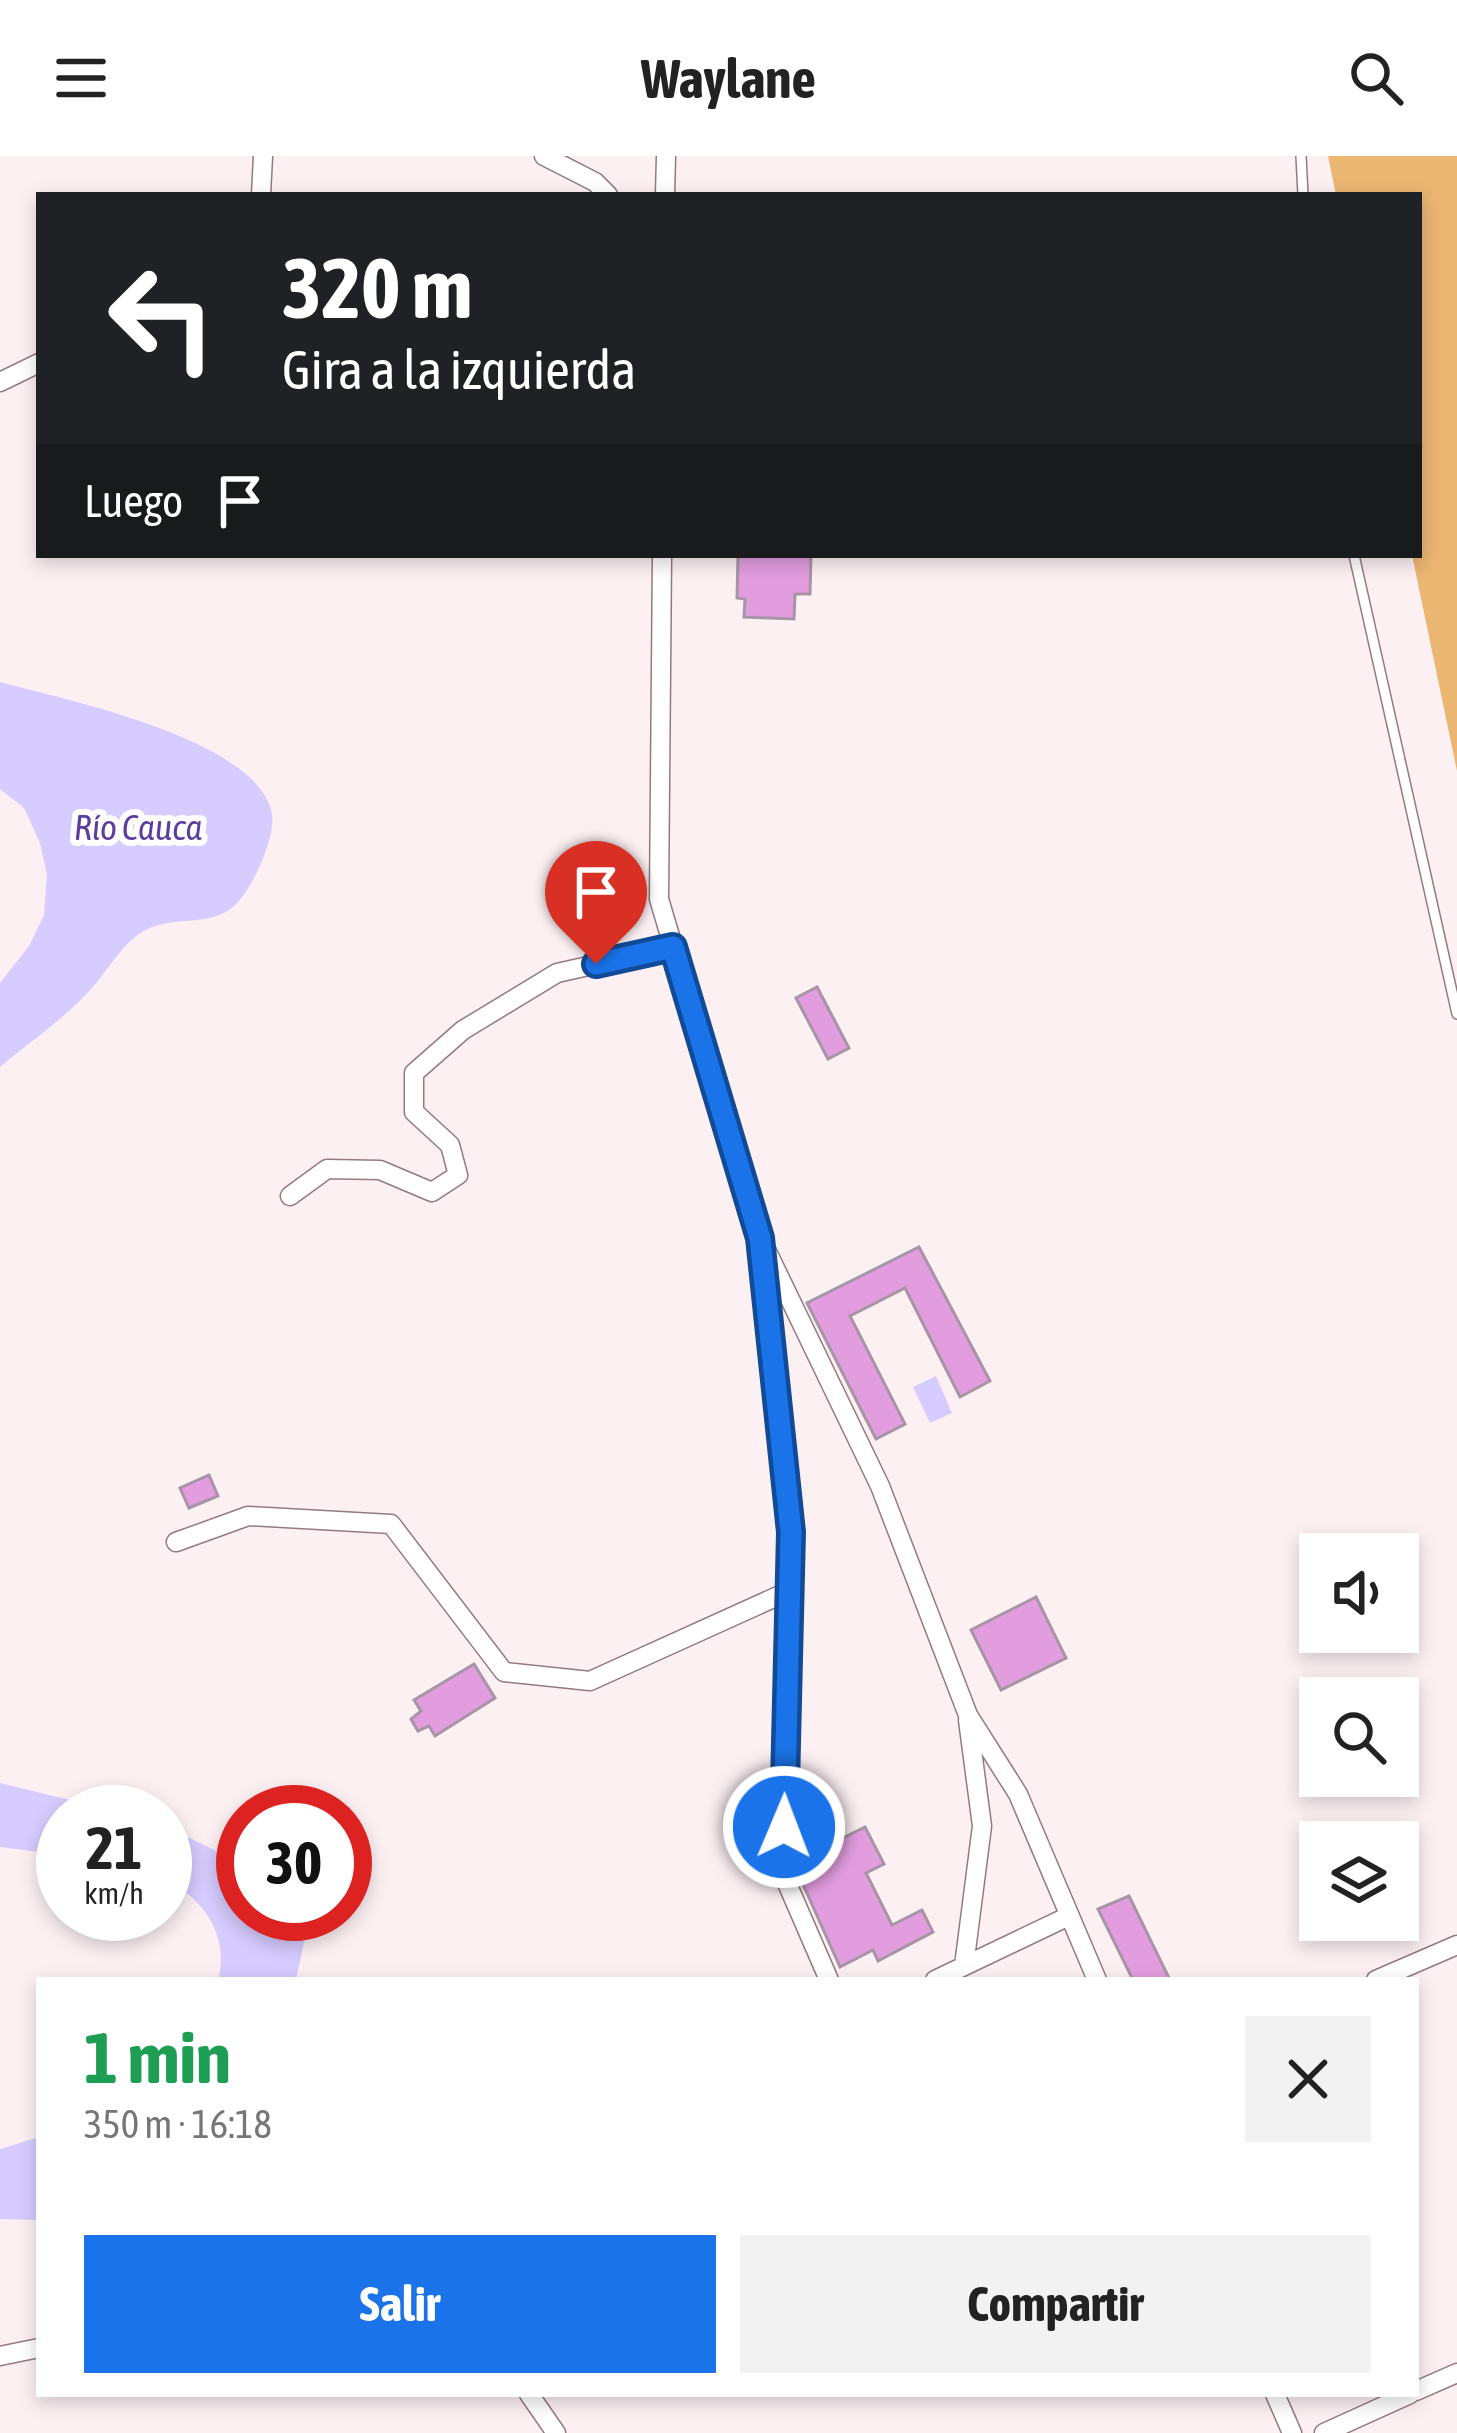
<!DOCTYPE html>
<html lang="es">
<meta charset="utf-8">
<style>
body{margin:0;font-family:"Asap Condensed",sans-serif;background:#f2f2f2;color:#222;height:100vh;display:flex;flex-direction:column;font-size:45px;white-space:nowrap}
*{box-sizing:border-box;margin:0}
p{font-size:39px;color:#767676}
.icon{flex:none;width:66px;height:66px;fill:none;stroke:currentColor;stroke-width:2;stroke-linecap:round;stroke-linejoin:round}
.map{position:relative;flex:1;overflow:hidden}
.side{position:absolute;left:36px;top:1821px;width:1383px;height:420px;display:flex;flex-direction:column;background:#fff;border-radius:0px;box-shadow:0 6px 18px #0003}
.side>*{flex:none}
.banner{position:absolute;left:36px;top:36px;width:1386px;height:366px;border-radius:0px;box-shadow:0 6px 18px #0003;background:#202124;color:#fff;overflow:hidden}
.buttons{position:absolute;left:1299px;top:1377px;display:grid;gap:24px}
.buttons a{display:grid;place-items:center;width:120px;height:120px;border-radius:0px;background:#fff;box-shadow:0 6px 18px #0003;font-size:60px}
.speed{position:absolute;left:36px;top:1629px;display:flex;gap:24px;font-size:60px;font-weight:700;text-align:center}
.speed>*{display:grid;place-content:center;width:156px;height:156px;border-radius:50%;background:#fff;box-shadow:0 6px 18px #0003;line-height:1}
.speed small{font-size:30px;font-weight:400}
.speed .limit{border:18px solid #d22;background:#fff;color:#111}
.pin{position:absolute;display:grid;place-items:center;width:102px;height:102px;color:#fff;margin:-123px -51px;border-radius:50% 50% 50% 0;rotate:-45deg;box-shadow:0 0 12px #0007}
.pin .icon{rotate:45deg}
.me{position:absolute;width:132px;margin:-66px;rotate:1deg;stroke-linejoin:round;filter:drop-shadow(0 0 9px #0008)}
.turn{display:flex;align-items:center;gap:42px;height:252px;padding:0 48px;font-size:54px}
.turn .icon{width:156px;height:156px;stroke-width:2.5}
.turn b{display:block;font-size:84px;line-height:102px}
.then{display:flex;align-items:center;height:114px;padding:0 48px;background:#0003;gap:24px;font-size:45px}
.round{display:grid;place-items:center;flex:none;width:126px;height:126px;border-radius:0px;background:#f2f2f2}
.summary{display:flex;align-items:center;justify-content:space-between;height:204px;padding:0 48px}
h1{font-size:72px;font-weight:700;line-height:90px;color:#1e9e55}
.primary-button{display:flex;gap:24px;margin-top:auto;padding:24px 48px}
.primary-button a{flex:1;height:138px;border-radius:0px;background:#1a73e8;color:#fff;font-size:48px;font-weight:700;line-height:138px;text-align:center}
.primary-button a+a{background:#f2f2f2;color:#222}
header{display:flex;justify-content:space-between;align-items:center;height:156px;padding:0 48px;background:#fff;font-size:54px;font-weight:700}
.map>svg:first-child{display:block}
.green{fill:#eab672}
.water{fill:#d6ccff}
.building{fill:#e29ddf;stroke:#a795a6;stroke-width:3}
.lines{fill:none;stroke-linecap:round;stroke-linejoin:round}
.service-casing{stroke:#947a80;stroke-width:12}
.minor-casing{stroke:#947a80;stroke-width:21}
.service{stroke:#fff;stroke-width:9}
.minor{stroke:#fff;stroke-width:18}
.route-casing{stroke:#114b97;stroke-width:30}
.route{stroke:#1a73e8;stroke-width:21}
.labels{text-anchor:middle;stroke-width:12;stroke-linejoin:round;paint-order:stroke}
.water-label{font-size:36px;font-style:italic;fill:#5b3e9d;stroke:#fff}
</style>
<header><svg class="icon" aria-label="menu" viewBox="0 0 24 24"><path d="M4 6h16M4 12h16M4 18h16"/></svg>Waylane<svg class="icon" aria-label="search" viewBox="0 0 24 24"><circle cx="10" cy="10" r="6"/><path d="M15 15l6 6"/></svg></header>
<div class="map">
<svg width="1457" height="2277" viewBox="0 0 1457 2277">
<rect width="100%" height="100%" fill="#fcf0f3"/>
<path class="green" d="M 1328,0 L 1457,0 L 1457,615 L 1412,399 L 1419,399 L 1419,39 L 1336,39 Z"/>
<path class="water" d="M 0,526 C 66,544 244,580 270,650 C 275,665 271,680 266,694 C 260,712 248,737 234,750 C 209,773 169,757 139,778 C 120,791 107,816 91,833 C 64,863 31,885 0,911 L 0,827 L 29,790 L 44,759 L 47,719 L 40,687 L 24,652 L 0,633 Z
M 936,1220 L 952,1257 L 930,1267 L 913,1231 Z
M 0,1627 L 119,1656 L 63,1656 L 63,1699 L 0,1691 Z
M 165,1670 L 243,1708 L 243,1758 L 310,1758 L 296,1824 L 218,1824 C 230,1780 204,1743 165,1723 Z
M 39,1981 L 39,2064 L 0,2063 L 0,1993 Z"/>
<path class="building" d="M 738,399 L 811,399 L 810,438 L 795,438 L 794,463 L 744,461 L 745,443 L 737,442 Z
M 817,831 L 849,892 L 828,903 L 796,842 Z
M 919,1091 L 990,1225 L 960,1241 L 905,1132 L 850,1160 L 905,1268 L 876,1283 L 807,1147 Z
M 209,1319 L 218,1340 L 189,1352 L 180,1332 Z
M 1036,1441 L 1066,1502 L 1001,1534 L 971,1474 Z
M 474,1508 L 495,1542 L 435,1580 L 429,1570 L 418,1575 L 411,1563 L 421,1555 L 414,1544 Z
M 865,1671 L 884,1708 L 866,1717 L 892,1769 L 922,1754 L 933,1776 L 878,1805 L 873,1794 L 840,1811 L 797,1715 L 797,1705 Z
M 1129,1740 L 1170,1824 L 1133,1824 L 1098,1753 Z"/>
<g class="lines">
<g class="service-casing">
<path id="service" d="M 1301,0 L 1303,39
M 1354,399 L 1457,858"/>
</g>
<g class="minor-casing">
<path id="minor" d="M 544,0 L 595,26 L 608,39
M 261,39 L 263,0
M 665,39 L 666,0
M 0,226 L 39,207
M 662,399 L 659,743 L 760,1081 L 880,1330 L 968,1559 L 1018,1638 L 1097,1824
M 290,1040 L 327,1013 L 380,1014 L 432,1036 L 458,1019 L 450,989 L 414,956 L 414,917 L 463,874 L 557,817 L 673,791
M 762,1096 L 791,1376 L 783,1718 L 829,1824
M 176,1386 L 248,1360 L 391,1368 L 504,1516 L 590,1525 L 789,1435
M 964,1810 L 982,1670 L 968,1564
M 935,1824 L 1069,1760
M 1376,1824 L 1457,1789
M 0,2200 L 39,2192
M 1416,2235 L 1457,2217
M 529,2238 L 556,2277
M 1275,2238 L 1292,2277
M 1324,2277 L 1410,2238"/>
</g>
<use href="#service" class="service"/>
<use href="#minor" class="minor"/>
</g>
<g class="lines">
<g class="route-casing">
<path id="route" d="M 596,808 L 673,791 L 760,1082 L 791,1376 L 784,1671"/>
</g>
<use href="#route" class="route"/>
</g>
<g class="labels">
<g class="water-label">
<text x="138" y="684">Río Cauca</text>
</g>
</g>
</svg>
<div class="buttons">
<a><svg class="icon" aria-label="sound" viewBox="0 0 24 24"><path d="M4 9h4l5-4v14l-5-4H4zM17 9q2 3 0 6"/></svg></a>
<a><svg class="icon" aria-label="search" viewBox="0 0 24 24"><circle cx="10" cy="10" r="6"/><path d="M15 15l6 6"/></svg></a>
<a><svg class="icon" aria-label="layers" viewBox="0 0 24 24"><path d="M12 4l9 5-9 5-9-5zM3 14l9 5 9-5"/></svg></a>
</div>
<div class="speed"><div>21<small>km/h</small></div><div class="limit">30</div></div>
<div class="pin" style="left:596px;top:808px;background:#d93025"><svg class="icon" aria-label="arrive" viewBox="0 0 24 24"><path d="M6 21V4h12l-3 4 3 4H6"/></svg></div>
<svg class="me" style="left:784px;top:1671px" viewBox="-20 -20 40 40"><circle r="17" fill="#1a73e8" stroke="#fff" stroke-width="3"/><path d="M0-11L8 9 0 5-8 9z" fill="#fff"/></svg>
<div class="banner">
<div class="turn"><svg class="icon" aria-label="left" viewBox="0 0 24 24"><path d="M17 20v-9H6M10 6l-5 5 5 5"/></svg><div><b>320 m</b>Gira a la izquierda</div></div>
<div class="then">Luego<svg class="icon" aria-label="arrive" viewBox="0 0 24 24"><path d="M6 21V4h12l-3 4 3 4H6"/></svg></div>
</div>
<section class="side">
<div class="summary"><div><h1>1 min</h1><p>350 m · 16:18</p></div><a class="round"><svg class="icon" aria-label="close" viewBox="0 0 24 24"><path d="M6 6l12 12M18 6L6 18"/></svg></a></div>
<div class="primary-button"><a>Salir</a><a>Compartir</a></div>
</section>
</div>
